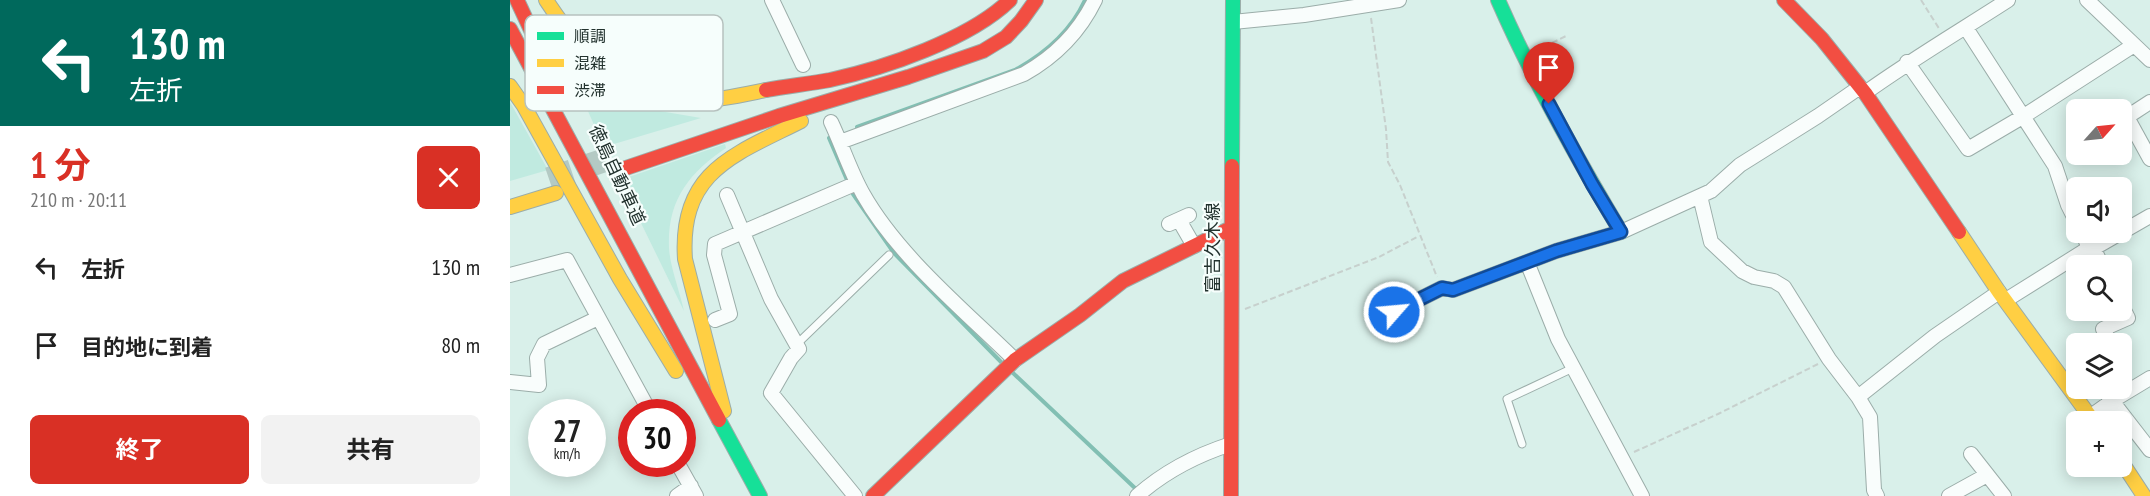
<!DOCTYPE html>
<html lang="ja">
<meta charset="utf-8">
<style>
body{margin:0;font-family:"PT Sans Narrow","Noto Sans JP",sans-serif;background:#f2f2f2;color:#222;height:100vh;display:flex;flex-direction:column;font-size:22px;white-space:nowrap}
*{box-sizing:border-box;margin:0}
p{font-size:20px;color:#767676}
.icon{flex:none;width:33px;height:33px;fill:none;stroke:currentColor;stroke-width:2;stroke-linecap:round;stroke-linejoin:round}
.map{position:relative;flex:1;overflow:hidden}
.sheet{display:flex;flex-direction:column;background:#fff;width:510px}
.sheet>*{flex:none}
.hud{background:#00695c;color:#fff;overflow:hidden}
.needle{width:39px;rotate:63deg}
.tools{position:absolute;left:1556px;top:99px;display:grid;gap:12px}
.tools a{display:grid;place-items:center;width:66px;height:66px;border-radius:9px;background:#fff;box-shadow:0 3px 15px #0003;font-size:30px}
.speed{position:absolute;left:18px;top:399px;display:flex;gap:12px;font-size:30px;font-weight:700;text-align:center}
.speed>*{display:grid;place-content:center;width:78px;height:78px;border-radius:50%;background:#fff;box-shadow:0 3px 15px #0003;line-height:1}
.speed small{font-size:15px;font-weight:400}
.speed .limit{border:9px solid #d22;background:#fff;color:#111}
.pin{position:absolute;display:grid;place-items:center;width:51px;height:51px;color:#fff;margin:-62px -26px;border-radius:50% 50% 50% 0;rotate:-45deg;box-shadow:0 0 6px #0007}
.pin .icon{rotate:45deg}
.me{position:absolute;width:66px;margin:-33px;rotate:63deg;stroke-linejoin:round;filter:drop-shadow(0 0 4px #0008)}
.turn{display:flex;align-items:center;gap:21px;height:126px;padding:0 30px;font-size:27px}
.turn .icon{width:78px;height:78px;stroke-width:2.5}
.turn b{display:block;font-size:42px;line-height:51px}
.round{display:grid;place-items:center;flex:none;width:63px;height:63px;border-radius:9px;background:#f2f2f2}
.headline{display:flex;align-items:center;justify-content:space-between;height:102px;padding:0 30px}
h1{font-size:36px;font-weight:700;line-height:45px;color:#d93025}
.button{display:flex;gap:12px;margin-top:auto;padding:12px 30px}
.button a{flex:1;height:69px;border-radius:9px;background:#d93025;color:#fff;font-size:24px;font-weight:700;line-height:69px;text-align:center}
.button a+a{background:#f2f2f2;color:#222}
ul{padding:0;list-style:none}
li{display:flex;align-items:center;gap:18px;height:78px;padding:0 30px}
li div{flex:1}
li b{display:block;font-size:22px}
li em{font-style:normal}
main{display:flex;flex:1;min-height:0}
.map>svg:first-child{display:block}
.green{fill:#c0eae0}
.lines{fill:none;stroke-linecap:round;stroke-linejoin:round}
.stream{stroke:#82bfb3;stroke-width:4}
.highway-tunnel{stroke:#b4cac4;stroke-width:24;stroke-dasharray:24 12;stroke-linecap:butt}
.lane-casing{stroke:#9bada9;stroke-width:9}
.street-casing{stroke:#9bada9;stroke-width:16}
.fast-casing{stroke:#9bada9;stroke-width:16}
.slow-casing{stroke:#9bada9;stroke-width:16}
.jam-casing{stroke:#9bada9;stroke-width:16}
.path{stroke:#c7d0cd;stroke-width:2;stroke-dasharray:6 3;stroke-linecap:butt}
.lane{stroke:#f9fdfc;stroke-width:7}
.street{stroke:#f9fdfc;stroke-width:14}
.fast{stroke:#16e098;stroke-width:14}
.slow{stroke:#ffcf43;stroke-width:14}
.jam{stroke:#f24e42;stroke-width:14}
.route-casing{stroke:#114b97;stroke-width:15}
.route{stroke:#1a73e8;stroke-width:10}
.labels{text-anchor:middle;stroke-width:4.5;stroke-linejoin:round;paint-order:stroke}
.street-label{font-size:18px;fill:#22322e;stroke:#f6fefc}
.key{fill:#f6fefc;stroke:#b6c1be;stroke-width:1.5}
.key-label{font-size:16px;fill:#22322e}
</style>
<main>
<section class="sheet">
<div class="hud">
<div class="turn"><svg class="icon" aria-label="left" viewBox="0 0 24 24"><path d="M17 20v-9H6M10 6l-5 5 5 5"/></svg><div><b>130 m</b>左折</div></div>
</div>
<div class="headline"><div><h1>1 分</h1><p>210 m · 20:11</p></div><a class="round" style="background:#d93025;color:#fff"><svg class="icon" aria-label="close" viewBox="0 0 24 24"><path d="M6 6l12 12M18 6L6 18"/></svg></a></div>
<ul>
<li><svg class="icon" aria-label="left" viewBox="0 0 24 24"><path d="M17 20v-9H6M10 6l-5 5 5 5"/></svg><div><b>左折</b></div><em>130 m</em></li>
<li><svg class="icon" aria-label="arrive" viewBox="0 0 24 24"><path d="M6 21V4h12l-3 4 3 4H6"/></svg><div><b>目的地に到着</b></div><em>80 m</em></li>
</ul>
<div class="button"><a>終了</a><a>共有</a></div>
</section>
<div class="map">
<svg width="1640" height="496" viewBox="0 0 1640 496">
<rect width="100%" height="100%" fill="#d9f0ea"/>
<path class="green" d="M 55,60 L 109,97 L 138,109 L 191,118 L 94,147 Z
M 0,102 L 38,170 L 0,181 Z
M 215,144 L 216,148 C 179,173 157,200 159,248 C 160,267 170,292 174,311 L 110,180 Z"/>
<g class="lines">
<path class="stream" d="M 347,127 L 505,70 C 534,54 561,31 575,0
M 322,137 L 319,138 L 343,194 L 384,253 L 494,365
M 502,372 L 627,490"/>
<path class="highway-tunnel" d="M 39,179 L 101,158"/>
<g class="lane-casing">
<path id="lane" d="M 287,344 L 379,255
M 1012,444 L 997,399 L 1063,368"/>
</g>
<g class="street-casing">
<path id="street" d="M 262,0 L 293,65
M 1577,0 L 1640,60
M 723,22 L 794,15 L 889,0
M 1456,28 L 1545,166 L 1558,205 L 1566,221
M 1397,62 L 1458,149 L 1514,116 L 1624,45
M 1355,93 C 1401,60 1450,31 1498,0
M 1640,102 L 1617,117 L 1640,159
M 321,122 C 332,145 340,171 353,194 C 388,256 454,310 505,360
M 330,142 L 514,74 C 546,56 569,33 585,0
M 217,195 L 261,299 L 289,349 L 281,358 L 261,393 L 345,496
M 1190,196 L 1201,242 L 1232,271 L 1244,277 L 1264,281 L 1274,287 L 1319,359 L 1348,397
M 669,220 L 684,246
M 659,224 L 679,215
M 1572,232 L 1579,248 L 1586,247 L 1640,216
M 1583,247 L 1592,266
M 0,275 L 57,260 L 140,412
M 1496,300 L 1579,248
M 884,312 L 932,288 L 943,290 L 1017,262
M 205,320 L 220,314 L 204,255 L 205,244 L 347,183
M 1601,344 L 1593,329 L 1618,318 L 1611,304
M 0,382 L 29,385 L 27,358 L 34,344 L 88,318
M 1592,388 L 1640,450
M 1581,416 L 1602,401 L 1640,378
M 1461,454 L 1494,496
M 168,464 L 186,496
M 167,496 L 181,486
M 627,496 C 654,472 687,455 721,444
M 1132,496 L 1048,339 L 1017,262 L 1046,251 L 1111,232 L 1201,191 L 1230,165 L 1308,116 L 1350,87
M 1367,496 L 1364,490 L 1360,417 L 1348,397 L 1425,336 L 1489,292
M 1439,496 L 1477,475"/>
</g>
<g class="fast-casing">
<path id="fast" d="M 988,0 C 1023,80 1066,157 1111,232
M 722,166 L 723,0
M 209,420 L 250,496"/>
</g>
<g class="slow-casing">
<path id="slow" d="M 36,0 C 70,52 112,100 179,101 C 205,101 231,95 256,90
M 0,86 L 14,106 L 110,279 L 166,371
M 0,207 L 46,193
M 1449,232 L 1489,292 L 1584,422
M 214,411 L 175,259 C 169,171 224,155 291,121
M 1611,461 L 1634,496"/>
</g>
<g class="jam-casing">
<path id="jam" d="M 7,0 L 40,71
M 1274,0 L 1312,39 L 1355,93 L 1449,232
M 0,29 L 209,420
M 256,90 C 277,86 299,84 320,80 C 375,68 460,39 500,0
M 107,171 L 269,116 L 398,77 L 473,51 L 496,37 L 511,21 L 526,0
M 363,496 L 505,360 L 570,315 L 613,281 L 721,228
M 721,496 L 722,166"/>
</g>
<path class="path" d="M 1411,0 L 1430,30
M 861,18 L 876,129 L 878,162 L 890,185 L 927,277
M 1026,51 L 1058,35
M 735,309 L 869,257 L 909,236
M 1124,452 L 1208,414 L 1308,364"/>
<use href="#lane" class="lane"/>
<use href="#street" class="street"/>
<use href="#fast" class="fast"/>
<use href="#slow" class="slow"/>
<use href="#jam" class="jam"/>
</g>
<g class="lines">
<g class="route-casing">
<path id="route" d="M 884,312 L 932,288 L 943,290 L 1046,251 L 1111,232 L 1082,184 L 1039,104"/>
</g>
<use href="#route" class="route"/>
</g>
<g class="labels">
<g class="street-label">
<text transform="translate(107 175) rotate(65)" y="6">徳島自動車道</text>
<text transform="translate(703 248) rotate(-90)" y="6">富吉久木線</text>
</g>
</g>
<rect x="15" y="15" width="198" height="96" rx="9" class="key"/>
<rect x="27" y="32" width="27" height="8" fill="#16e098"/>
<rect x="27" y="59" width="27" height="8" fill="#ffcf43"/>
<rect x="27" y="86" width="27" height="8" fill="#f24e42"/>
<g class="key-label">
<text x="64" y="42">順調</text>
<text x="64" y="69">混雑</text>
<text x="64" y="96">渋滞</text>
</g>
</svg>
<div class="tools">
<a><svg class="needle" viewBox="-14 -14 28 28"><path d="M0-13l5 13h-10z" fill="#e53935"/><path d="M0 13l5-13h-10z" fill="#767676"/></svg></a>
<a><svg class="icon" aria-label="sound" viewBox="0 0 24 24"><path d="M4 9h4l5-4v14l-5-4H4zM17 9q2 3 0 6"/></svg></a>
<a><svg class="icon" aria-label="search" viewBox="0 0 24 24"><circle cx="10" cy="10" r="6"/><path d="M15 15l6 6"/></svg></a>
<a><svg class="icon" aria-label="layers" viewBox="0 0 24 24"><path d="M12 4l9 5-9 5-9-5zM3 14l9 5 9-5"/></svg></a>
<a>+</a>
</div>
<div class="speed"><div>27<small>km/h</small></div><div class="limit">30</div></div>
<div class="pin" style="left:1039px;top:104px;background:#d93025"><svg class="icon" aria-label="arrive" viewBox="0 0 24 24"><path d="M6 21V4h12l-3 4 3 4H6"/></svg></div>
<svg class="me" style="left:884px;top:312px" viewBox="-20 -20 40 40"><circle r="17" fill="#1a73e8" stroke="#fff" stroke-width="3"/><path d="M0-11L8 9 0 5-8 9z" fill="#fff"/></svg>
</div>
</main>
